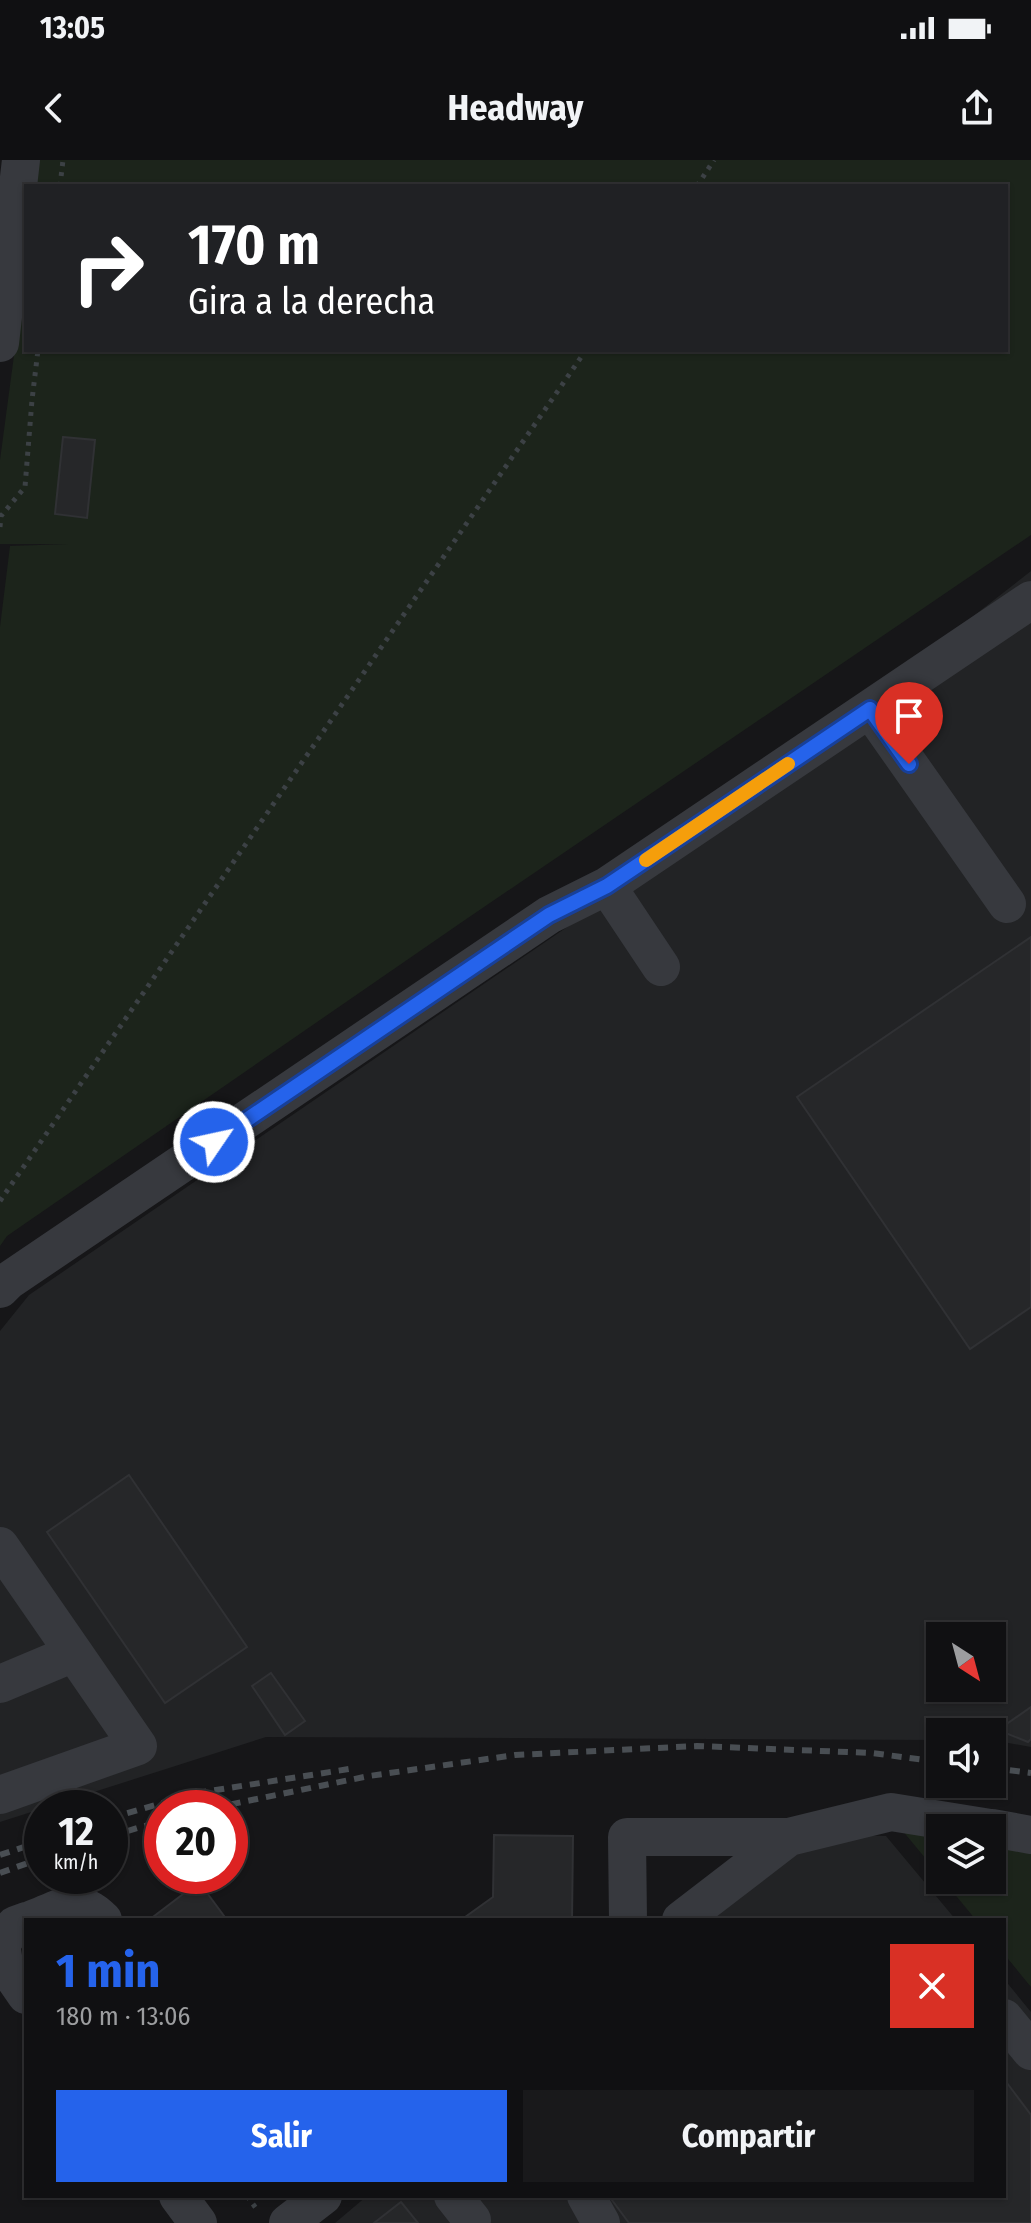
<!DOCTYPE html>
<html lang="es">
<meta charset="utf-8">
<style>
body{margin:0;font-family:"Fira Sans Condensed",sans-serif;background:#19191b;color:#f1f3f6;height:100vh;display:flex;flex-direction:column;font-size:30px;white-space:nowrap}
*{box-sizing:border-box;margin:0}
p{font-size:26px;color:#9c9d9f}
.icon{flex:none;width:44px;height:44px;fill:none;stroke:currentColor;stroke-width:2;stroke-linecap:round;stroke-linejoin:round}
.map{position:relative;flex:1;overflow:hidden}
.panel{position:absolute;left:24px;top:1758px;width:982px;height:280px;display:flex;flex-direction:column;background:#101012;border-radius:0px;box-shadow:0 2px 6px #0004,0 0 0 2px #303032}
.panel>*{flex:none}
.guide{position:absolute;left:24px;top:24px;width:984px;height:168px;border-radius:0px;box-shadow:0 2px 6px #0004,0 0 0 2px #303032;background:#202124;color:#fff;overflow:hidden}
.needle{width:52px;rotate:144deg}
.controls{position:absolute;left:926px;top:1462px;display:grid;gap:16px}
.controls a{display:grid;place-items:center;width:80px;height:80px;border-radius:0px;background:#101012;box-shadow:0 2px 6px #0004,0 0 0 2px #303032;font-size:40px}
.speed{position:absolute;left:24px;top:1630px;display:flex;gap:16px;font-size:40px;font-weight:700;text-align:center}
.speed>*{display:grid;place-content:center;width:104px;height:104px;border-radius:50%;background:#101012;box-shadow:0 2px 6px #0004,0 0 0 2px #303032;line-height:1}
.speed small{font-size:20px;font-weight:400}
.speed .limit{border:12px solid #d22;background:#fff;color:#111}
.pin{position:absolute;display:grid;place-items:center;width:68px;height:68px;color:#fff;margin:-82px -34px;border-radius:50% 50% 50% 0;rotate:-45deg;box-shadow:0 0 8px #0007}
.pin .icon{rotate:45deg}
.me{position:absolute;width:88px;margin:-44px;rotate:56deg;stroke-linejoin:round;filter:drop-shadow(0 0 6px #0008)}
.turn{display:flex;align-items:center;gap:28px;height:168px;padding:0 32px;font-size:36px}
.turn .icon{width:104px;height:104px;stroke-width:2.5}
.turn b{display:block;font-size:56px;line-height:68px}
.round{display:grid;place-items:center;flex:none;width:84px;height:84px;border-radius:0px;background:#19191b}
.summary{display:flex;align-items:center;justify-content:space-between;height:136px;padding:0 32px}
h1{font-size:48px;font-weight:700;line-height:60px;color:#2563eb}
.cta{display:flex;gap:16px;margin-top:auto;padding:16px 32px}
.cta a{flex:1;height:92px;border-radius:0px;background:#2563eb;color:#fff;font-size:32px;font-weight:700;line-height:92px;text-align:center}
.cta a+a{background:#19191b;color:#f1f3f6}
.status{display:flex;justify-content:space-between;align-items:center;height:56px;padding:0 40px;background:#101012;direction:ltr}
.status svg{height:22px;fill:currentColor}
header{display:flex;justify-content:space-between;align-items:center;height:104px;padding:0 32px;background:#101012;font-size:36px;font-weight:700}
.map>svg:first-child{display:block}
.built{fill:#222325;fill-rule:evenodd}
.green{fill:#1c241b}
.building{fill:#262729;stroke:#303134;stroke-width:2}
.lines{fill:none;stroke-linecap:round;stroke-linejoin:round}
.path{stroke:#3c4145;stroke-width:5;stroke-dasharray:4 6;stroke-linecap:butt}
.minor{stroke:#37393e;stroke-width:38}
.rail{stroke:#494e53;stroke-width:6;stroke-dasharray:10 8;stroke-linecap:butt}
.route-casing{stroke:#184099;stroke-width:20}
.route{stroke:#2563eb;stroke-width:14}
.slow{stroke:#f59e0b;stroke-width:14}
</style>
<div class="status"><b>13:05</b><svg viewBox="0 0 49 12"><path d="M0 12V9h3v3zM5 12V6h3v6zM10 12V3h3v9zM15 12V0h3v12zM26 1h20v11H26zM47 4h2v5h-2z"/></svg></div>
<header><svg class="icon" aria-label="back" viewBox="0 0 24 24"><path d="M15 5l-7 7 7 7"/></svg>Headway<svg class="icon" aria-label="share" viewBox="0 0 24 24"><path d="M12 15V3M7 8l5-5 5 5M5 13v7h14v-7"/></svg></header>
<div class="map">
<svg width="1031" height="2063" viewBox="0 0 1031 2063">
<rect width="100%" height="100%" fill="#161618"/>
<path class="built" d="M 1031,411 L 1031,1587 L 992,1580 L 992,1572 L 940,1572 L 940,1580 L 266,1577 L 0,1662 L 0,1171 L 29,1135 L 630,724 ZM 940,1476 L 992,1476 L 992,1528 L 940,1528 Z
M 814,1674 L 886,1676 L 956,1760 L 701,1760 Z
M 1004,1819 L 1031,1852 L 1031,2063 L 335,2063 L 367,2036 L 1004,2036 Z"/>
<path class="green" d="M 36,0 L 1031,0 L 1031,375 L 462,762 L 7,1076 L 0,1086 L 0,467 L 10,386 L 68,384 L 0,384 L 0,300 L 26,106 L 26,190 L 1006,190 L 1006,26 L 34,26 Z
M 878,1641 L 1031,1664 L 1031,1827 L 1004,1794 L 1004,1760 L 976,1760 L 943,1720 L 992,1720 L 992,1668 L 940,1668 L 940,1716 Z"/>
<path class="building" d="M 63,277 L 95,280 L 87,358 L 55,354 Z
M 1031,777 L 1031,1147 L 970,1189 L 797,937 Z
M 129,1315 L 247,1487 L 165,1543 L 47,1372 Z
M 271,1513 L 305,1561 L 285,1575 L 252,1526 Z
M 1031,1547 L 1031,1579 L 1028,1582 L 998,1570 Z
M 494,1675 L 573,1676 L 572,1760 L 461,1760 L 493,1737 Z
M 199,1722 L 227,1760 L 149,1760 Z
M 1004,1919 L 1031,1955 L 1031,2063 L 629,2063 L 609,2036 L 1004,2036 Z
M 401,2042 L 418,2063 L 374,2063 Z"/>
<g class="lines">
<path class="path" d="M 60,26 L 63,0
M 697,26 L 714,0
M 0,367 L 1,356 L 25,327 L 32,240 L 38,190
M 0,1041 L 586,190
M 247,2036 L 258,2051"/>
<path class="minor" d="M 0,183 L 21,0
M 870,549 L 1007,744
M 607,726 L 661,807
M 0,1129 L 8,1121 L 549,755 L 607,726 L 1031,440
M 0,1386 L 74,1493 L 0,1524
M 0,1635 L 138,1586 L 74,1493
M 992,1668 L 1031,1675
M 30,1760 C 60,1749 77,1733 103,1760
M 628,1760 L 627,1677 L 789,1677 L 891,1652 L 990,1668
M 681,1760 L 789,1677
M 26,1761 L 15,1765 L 1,1784 L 4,1803 L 26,1835
M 1004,1858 L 1031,1891
M 178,2036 L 198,2063
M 453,2036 L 472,2060
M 586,2036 L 601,2063
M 288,2063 L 323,2036"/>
<path class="rail" d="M 992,1608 L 1031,1613
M 213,1648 L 369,1616 L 515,1595 L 697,1586 L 872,1593 L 940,1602
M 110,1658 L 197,1633 L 349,1609
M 110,1676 L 162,1661
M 0,1695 L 42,1681
M 0,1713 L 42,1698"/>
</g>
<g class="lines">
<g class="route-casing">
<path id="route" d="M 214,982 L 549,755 L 607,726 L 870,549 L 909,604"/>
</g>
<use href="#route" class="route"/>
<path class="slow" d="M 646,700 L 788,604"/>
</g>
</svg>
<div class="controls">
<a><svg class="needle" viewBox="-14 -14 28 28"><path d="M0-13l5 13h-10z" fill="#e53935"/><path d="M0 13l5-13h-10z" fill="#9c9d9f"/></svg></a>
<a><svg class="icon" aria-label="sound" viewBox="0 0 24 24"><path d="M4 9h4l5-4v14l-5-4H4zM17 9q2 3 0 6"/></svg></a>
<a><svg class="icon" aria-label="layers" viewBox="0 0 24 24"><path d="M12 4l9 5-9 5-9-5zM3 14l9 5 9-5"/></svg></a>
</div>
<div class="speed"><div>12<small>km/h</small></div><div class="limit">20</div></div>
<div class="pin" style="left:909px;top:604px;background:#d93025"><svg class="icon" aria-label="arrive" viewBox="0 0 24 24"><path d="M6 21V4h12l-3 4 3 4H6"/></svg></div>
<svg class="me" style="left:214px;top:982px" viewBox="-20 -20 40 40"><circle r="17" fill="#2563eb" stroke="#fff" stroke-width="3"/><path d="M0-11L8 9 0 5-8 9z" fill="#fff"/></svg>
<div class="guide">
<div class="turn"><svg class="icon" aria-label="right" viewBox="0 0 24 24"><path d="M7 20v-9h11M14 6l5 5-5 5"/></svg><div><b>170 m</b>Gira a la derecha</div></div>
</div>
<section class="panel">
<div class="summary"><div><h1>1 min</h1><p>180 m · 13:06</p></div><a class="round" style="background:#d93025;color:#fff"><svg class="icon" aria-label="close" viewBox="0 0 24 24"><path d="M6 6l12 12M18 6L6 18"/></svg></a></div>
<div class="cta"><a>Salir</a><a>Compartir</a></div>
</section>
</div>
